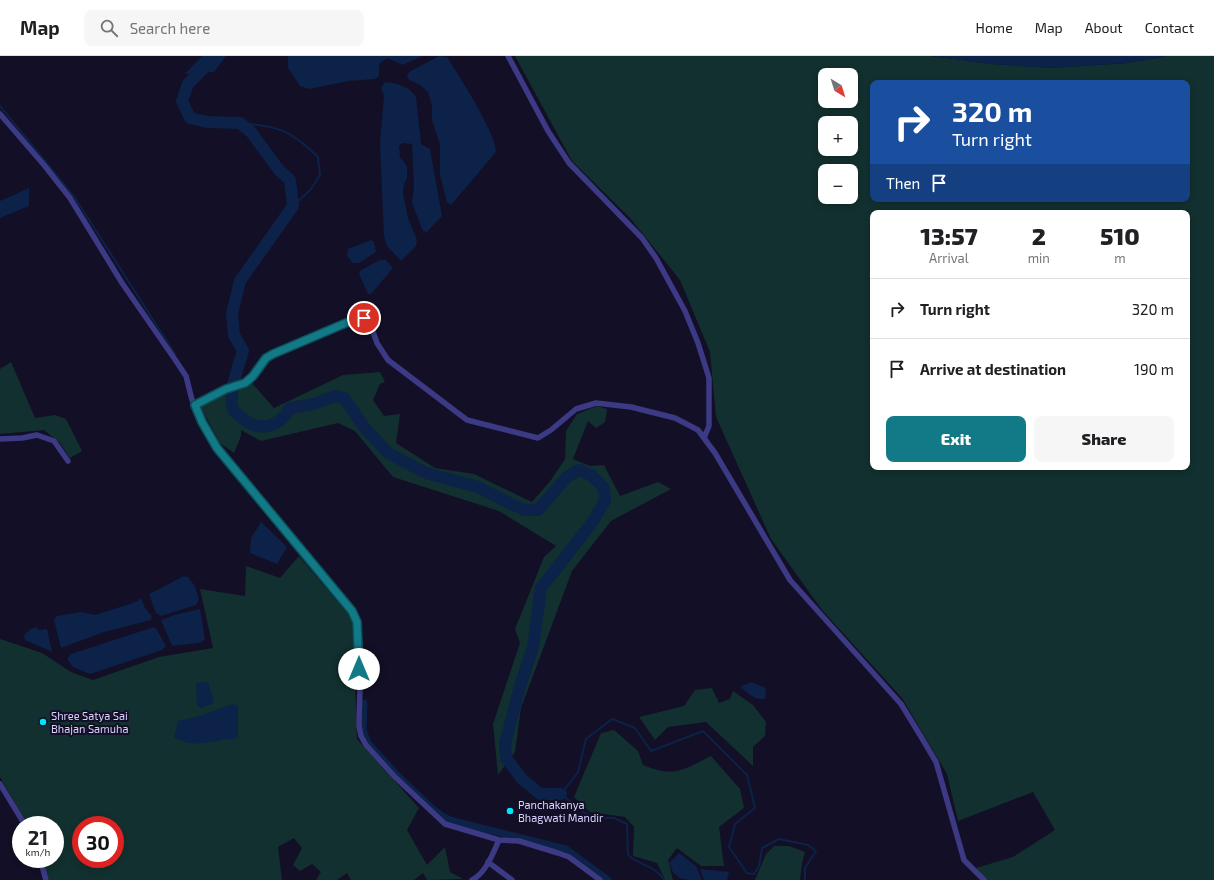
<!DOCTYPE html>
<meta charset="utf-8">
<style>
body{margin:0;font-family:"Exo 2",sans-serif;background:#f6f6f6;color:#202124;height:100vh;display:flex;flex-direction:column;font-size:15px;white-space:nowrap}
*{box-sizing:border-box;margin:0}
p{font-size:13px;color:#757577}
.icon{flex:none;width:22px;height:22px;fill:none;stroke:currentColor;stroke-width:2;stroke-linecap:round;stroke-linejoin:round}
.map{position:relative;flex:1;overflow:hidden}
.side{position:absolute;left:870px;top:154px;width:320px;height:260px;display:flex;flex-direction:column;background:#fff;border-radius:8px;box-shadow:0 2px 6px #0003}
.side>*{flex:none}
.guide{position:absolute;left:870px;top:24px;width:320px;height:122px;border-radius:8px;box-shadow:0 2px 6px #0003;background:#1a4fa0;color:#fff;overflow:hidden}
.needle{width:26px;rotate:142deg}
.controls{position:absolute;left:818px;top:12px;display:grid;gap:8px}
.controls a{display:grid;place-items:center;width:40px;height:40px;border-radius:8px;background:#fff;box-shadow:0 2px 6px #0003;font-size:20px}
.speed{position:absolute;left:12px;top:760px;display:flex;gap:8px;font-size:20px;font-weight:700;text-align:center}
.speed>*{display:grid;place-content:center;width:52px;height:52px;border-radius:50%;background:#fff;box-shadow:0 2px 6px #0003;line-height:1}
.speed small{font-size:10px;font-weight:400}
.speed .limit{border:6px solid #d22;background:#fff;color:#111}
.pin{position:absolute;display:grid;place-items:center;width:34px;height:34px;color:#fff;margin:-17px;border:2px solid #fff;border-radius:50%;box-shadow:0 1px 4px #0007}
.me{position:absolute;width:44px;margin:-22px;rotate:0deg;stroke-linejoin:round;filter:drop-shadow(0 0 3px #0008)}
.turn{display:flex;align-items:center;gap:14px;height:84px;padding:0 16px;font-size:18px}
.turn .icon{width:52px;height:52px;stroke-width:2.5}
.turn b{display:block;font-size:28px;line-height:34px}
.then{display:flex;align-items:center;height:38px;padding:0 16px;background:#0003;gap:8px;font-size:15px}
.eta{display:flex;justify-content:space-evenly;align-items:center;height:68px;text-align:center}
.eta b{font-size:24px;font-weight:800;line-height:28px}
.primary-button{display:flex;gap:8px;margin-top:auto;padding:8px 16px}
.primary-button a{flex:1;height:46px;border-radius:8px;background:#127987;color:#fff;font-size:16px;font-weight:800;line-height:46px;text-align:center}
.primary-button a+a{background:#f6f6f6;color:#202124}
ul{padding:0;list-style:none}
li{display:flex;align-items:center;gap:12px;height:60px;padding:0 16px;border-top:1px solid #e0e0e0}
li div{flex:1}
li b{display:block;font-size:15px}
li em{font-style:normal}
header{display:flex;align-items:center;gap:24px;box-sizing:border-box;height:56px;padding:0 20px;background:#fff;border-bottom:1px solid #e0e0e0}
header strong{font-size:19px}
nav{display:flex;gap:22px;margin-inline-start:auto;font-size:14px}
.search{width:280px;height:36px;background:#f6f6f6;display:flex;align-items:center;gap:10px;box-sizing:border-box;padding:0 14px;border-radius:8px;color:#757577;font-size:15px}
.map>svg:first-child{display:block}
.green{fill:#12302f;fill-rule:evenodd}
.water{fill:#0c2248}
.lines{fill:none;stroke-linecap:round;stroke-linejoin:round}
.stream{stroke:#0c2248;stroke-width:2}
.canal{stroke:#0c2248;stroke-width:7}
.river{stroke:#0c2248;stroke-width:12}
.minor{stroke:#3d3a85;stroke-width:5.5}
.route-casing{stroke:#0c4f58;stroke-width:10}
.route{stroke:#127987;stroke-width:7}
.poi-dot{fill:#00e5ff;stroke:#130f26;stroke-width:1.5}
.labels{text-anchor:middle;stroke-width:4;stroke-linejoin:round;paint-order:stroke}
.poi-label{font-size:11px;fill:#d9d4ff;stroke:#130f26;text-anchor:start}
</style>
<header>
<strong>Map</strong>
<div class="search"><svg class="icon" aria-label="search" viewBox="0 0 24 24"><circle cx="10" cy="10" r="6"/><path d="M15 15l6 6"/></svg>Search here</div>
<nav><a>Home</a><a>Map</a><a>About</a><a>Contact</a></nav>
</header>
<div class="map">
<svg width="1214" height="824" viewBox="0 0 1214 824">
<rect width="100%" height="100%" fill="#130f26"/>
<path class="green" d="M 515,0 L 931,0 L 992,8 L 1050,12 L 1127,7 L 1167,0 L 1214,0 L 1214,824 L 986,824 L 976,812 L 1013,801 L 1055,774 L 1033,736 L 958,765 L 947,718 L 902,642 L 822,554 L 771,483 L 716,361 L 710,296 L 680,224 L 630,162 L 572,105 ZM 825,19 L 851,19 L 851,45 L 825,45 ZM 873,27 L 1187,27 L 1187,143 L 873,143 ZM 825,67 L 851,67 L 851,93 L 825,93 ZM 825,115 L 851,115 L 851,141 L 825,141 ZM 873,157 L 1187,157 L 1187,411 L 873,411 Z
M 11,306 L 35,362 L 55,359 L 66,363 L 82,395 L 70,402 L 60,387 L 44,374 L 0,378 L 0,313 Z
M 380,316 L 385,326 L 380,328 L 373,344 L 384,360 L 400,358 L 396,387 L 435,412 L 474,418 L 532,446 L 551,424 L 565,403 L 566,375 L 577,358 L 597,350 L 607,353 L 605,366 L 596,372 L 588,365 L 573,403 L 590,410 L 604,409 L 620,440 L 658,426 L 671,433 L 611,465 L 572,515 L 521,652 L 515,696 L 498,719 L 493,668 L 520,587 L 515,573 L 544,501 L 556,490 L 499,455 L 393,421 L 355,375 L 338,367 L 261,385 L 241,374 L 241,380 L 234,397 L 220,387 L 200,350 L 252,327 L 274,352 L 343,319 Z
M 299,500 L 353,564 L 357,683 L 419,752 L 407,774 L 427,809 L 445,791 L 450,816 L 463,823 L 427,824 L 423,817 L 414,824 L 351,824 L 347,817 L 337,824 L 316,824 L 321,816 L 312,808 L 300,815 L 293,809 L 302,792 L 294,782 L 278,791 L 282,824 L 49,824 L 42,803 L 55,803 L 55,769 L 28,769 L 0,721 L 0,583 L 42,597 L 71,616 L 93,624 L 159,601 L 213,592 L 200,533 L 245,540 L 246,510 L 280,522 ZM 81,769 L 115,769 L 115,803 L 81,803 Z
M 712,632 L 719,647 L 730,643 L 733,635 L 753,649 L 766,666 L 765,680 L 753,691 L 753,710 L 706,666 L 668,671 L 655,684 L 639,661 L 684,650 L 695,634 Z
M 614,674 L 638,695 L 643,709 C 674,722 683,714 711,700 L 740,733 L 744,752 L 719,771 L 724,810 L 701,810 L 677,792 L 668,804 L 673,824 L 665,824 L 657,807 L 633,800 L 634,771 L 625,761 L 590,756 L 574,741 L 601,677 Z
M 774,790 L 789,790 L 805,796 L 802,807 L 800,824 L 755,824 L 766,798 Z"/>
<path class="water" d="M 202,0 L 226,0 L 214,16 L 185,18 Z
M 288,0 L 422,0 L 403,9 L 387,2 L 379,8 L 379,20 L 375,23 L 349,25 L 309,33 L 300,30 L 288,12 Z
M 439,0 L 447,1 C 459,20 495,75 496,96 L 451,149 L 447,146 L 440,119 L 440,89 L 432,64 L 432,50 L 428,36 L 420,29 L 409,24 L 407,20 L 409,16 Z
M 931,0 L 1167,0 L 1127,7 L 1050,12 L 992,8 Z
M 385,26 C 397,27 410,31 416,41 L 421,88 L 430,93 L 442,160 L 427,176 L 423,175 L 412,147 L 414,130 L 412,88 L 403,87 L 399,90 L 400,101 L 407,110 L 407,122 L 404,128 L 403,137 L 408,162 L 417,184 L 416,190 L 401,205 L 387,190 L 384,180 L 380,88 L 384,40 L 381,32 Z
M 29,132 L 29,150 L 0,162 L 0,145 Z
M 371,184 L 374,186 L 376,196 L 359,207 L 353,207 L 347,200 L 348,193 Z
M 380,204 L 386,204 L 393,212 L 371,238 L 368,238 L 359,218 L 361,214 Z
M 261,466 L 287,491 L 277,508 L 250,497 L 251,482 Z
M 184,520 L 188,521 L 195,530 L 199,544 L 196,549 L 161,560 L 156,557 L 149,538 Z
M 141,542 L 145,552 L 152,560 L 151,564 L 104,576 L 61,592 L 54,564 L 57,560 L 82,556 L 95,559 L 136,546 Z
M 200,553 L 205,584 L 200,587 L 172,590 L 161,564 L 174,559 Z
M 37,571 L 39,574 L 47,573 L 52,596 L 25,584 L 24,579 L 31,573 Z
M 154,571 L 157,574 L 166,590 L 162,594 L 90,618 L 73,611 L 67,603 L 71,598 Z
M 208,626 L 214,647 L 201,652 L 197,650 L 196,627 Z
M 751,626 L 766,632 L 765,643 C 753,644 749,637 740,631 Z
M 233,648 L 238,650 L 238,681 C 232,684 229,683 223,684 C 206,687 189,691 174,681 L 178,665 L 199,660 Z
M 679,797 L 696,810 L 702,824 C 681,824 675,824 669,807 Z
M 700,813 L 729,816 L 727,824 L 704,824 Z"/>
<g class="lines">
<path class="stream" d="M 0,50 L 75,142 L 175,298
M 240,67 C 277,70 291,74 318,101 L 320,119 L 311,133 L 293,150
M 664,824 C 655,809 640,810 628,799 L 627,768 L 614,762 L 596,762 L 583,756 L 561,738 L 578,716 L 586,683 L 612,663 L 635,672 L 651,695 L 703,675 L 747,719 L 755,752 L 735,768 L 729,791 L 747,817 L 754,818 L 759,810 L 762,792 L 779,783 L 808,789 L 816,795 L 805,812 L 805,824"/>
<path class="canal" d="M 364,647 L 363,674 L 368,687 L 396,718 L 433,753 L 442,760 L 453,765 L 566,793 L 608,824"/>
<path class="river" d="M 216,0 L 188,28 L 182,45 L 190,62 L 207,66 L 240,67 L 251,76 L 279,114 L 290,124 L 293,150 L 240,225 L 232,258 L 234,279 L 243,295 C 239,309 227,340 233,353 C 234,356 239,359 241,361 C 258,377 279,372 290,352 L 314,348 L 335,340 L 344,342 L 364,371 L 388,397 L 426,417 L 478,431 L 511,448 L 525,454 L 538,454 L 567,421 L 579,414 L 591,419 L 604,432 L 605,445 L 591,468 L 541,532 L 533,591 L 520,630 L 505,688 L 506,702 L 522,723 L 540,738 L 561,738"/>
<path class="minor" d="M 508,0 L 548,75 L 569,107 L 642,182 L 656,202 L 685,255 L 698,287 L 709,322 L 709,370 L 704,382
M 0,58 L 44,109 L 70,142 L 122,227 L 176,305 L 186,320 L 192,344 L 217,392 L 352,555 C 365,583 359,637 359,670 L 361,680 L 366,689 L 395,721 L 445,768 L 499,784 L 519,785 L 558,797 L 569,801 L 600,824
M 195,349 L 225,333 L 245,327 L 253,320 L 265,302 L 273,297 L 353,265 L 364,262 L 371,270 L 377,287 L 388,304 L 467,364 L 538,382 L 551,374 L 576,353 L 596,347 L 631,351 L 675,362 L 698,374 L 715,397 L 790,524 L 901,648 L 920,679 L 936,706 L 964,804 L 984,824
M 0,383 L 22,382 L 37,379 L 54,385 L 68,405
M 0,728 L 25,769
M 40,803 L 46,824
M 488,806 L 512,824
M 472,824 C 486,817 493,797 499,784"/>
</g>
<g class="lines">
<g class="route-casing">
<path id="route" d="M 359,613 L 357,566 L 352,555 L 217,392 L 202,366 L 195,349 L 226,333 L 245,327 L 253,320 L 266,302 L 273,298 L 353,264 L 364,262"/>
</g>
<use href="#route" class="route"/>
</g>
<g class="poi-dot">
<circle cx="43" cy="666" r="4"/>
<circle cx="510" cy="755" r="4"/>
</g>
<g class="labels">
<g class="poi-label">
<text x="51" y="664">Shree Satya Sai<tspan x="51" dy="13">Bhajan Samuha</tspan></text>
<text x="518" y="753">Panchakanya<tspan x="518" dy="13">Bhagwati Mandir</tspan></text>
</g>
</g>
</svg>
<div class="controls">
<a><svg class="needle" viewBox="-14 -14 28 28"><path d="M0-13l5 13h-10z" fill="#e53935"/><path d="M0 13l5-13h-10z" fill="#757577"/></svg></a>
<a>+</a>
<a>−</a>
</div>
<div class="speed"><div>21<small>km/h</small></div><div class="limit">30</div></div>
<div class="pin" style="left:364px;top:262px;background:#d93025"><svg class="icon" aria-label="arrive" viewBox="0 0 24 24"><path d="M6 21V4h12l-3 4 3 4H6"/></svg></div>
<svg class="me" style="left:359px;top:613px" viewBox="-20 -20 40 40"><circle r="19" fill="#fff"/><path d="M0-13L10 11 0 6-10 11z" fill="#127987"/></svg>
<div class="guide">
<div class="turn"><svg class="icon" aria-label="right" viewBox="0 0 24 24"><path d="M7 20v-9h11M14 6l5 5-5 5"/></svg><div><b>320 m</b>Turn right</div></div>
<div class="then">Then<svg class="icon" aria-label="arrive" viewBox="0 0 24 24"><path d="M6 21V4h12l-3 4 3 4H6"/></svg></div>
</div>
<section class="side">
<div class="eta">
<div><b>13:57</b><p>Arrival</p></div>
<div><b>2</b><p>min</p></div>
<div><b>510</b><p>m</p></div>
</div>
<ul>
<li><svg class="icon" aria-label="right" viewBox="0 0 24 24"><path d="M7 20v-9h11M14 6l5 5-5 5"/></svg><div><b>Turn right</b></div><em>320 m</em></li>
<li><svg class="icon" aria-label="arrive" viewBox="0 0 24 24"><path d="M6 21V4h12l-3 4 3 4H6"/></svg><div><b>Arrive at destination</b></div><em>190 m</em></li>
</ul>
<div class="primary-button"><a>Exit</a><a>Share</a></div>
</section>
</div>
